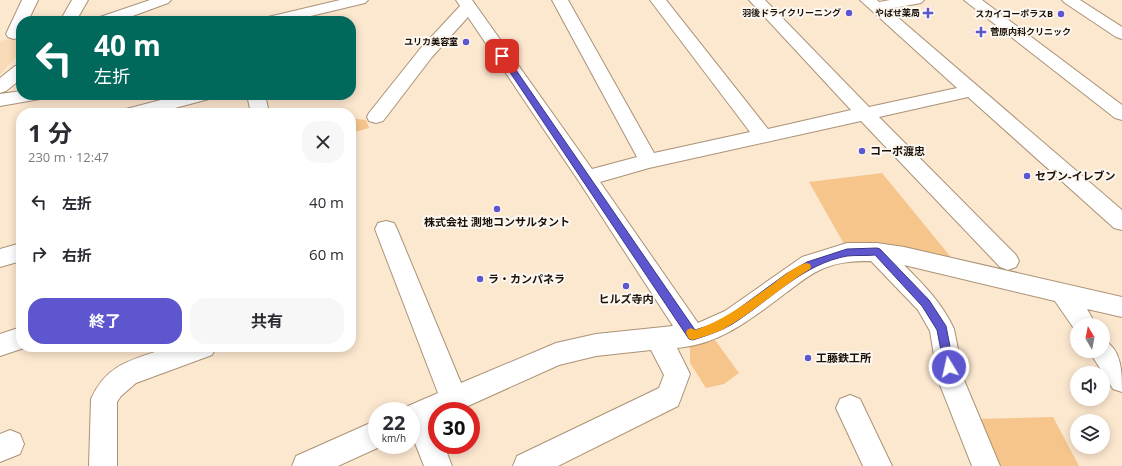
<!DOCTYPE html>
<html lang="ja">
<meta charset="utf-8">
<style>
body{margin:0;font-family:"Open Sans","Noto Sans JP",sans-serif;background:#f7f7f7;color:#2b2b33;height:100vh;display:flex;flex-direction:column;font-size:15px;white-space:nowrap}
*{box-sizing:border-box;margin:0}
p{font-size:13px;color:#7c7c81}
.icon{flex:none;width:22px;height:22px;fill:none;stroke:currentColor;stroke-width:2;stroke-linecap:round;stroke-linejoin:round}
.map{position:relative;flex:1;overflow:hidden}
.sheet{position:absolute;left:16px;top:108px;width:340px;height:244px;display:flex;flex-direction:column;background:#fff;border-radius:16px;box-shadow:0 2px 10px #0003}
.sheet>*{flex:none}
.guide{position:absolute;left:16px;top:16px;width:340px;height:84px;border-radius:16px;box-shadow:0 2px 10px #0003;background:#00695c;color:#fff;overflow:hidden}
.needle{width:26px;rotate:350deg}
.controls{position:absolute;left:1070px;top:318px;display:grid;gap:8px}
.controls a{display:grid;place-items:center;width:40px;height:40px;border-radius:50%;background:#fff;box-shadow:0 2px 10px #0003;font-size:20px}
.speed{position:absolute;left:368px;top:402px;display:flex;gap:8px;font-size:20px;font-weight:700;text-align:center}
.speed>*{display:grid;place-content:center;width:52px;height:52px;border-radius:50%;background:#fff;box-shadow:0 2px 10px #0003;line-height:1}
.speed small{font-size:10px;font-weight:400}
.speed .limit{border:6px solid #d22;background:#fff;color:#111}
.pin{position:absolute;display:grid;place-items:center;width:34px;height:34px;color:#fff;margin:-17px;border-radius:8px;box-shadow:0 2px 6px #0006}
.me{position:absolute;width:44px;margin:-22px;rotate:351deg;stroke-linejoin:round;filter:drop-shadow(0 0 3px #0008)}
.turn{display:flex;align-items:center;gap:14px;height:84px;padding:0 12px;font-size:18px}
.turn .icon{width:52px;height:52px;stroke-width:2.5}
.turn b{display:block;font-size:28px;line-height:34px}
.round{display:grid;place-items:center;flex:none;width:42px;height:42px;border-radius:16px;background:#f7f7f7}
.headline{display:flex;align-items:center;justify-content:space-between;height:68px;padding:0 12px}
h1{font-size:24px;font-weight:700;line-height:30px}
.cta{display:flex;gap:8px;margin-top:auto;padding:8px 12px}
.cta a{flex:1;height:46px;border-radius:16px;background:#5e56ce;color:#fff;font-size:16px;font-weight:700;line-height:46px;text-align:center}
.cta a+a{background:#f7f7f7;color:#2b2b33}
ul{padding:0;list-style:none}
li{display:flex;align-items:center;gap:12px;height:52px;padding:0 12px}
li div{flex:1}
li b{display:block;font-size:15px}
li em{font-style:normal}
.map>svg:first-child{display:block}
.built{fill:#fadbb7}
.green{fill:#f6c58b}
.lines{fill:none;stroke-linecap:round;stroke-linejoin:round}
.minor-casing{stroke:#aa9276;stroke-width:2}
.minor{fill:#fff;fill-rule:evenodd}
.route{fill:#5e56ce;stroke:#3d3886}
.slow{fill:#f59e0b}
.poi-dot{fill:#5e56ce;stroke:#fcf7f1;stroke-width:1.5}
.labels{text-anchor:middle;stroke-width:4;stroke-linejoin:round;paint-order:stroke}
.far-poi-label{font-size:9px;font-weight:bold;fill:#1a1107;stroke:#fcf7f1;text-anchor:end}
.poi-label{font-size:11px;font-weight:bold;fill:#1a1107;stroke:#fcf7f1;text-anchor:start}
</style>
<div class="map">
<svg width="1122" height="466" viewBox="0 0 1122 466">
<rect width="100%" height="100%" fill="#fce7cf"/>
<path class="built" d="M 16,38 L 21,39 L 21,51 L 0,75 L 0,41 Z"/>
<path class="green" d="M 351,118 L 366,120 L 369,128 L 351,133 Z
M 882,173 L 950,256 L 944,260 L 844,244 L 809,182 Z
M 715,340 L 739,373 L 724,384 L 706,388 L 690,363 L 690,347 Z
M 1053,417 L 1079,466 L 996,466 L 976,419 Z"/>
<g class="lines">
<g class="minor-casing">
<path id="minor" d="M 22,0 L 38,0 L 28,21 L 21,21 L 20,37 L 14,39 L 8,37 L 6,34 Z
M 72,0 L 88,0 L 76,21 L 60,21 Z
M 150,0 L 171,0 L 168,3 L 119,21 L 95,21 L 97,18 Z
M 340,0 L 368,0 L 365,3 L 290,21 L 262,21 L 264,18 Z
M 456,0 L 472,0 L 592,169 L 637,157 L 552,0 L 568,0 L 654,153 L 750,132 L 650,0 L 666,0 L 768,129 L 851,110 L 749,0 L 765,0 L 869,107 L 957,88 L 860,0 L 877,0 L 879,2 L 890,0 L 924,0 L 921,3 L 888,9 L 1122,210 L 1122,230 L 1114,228 L 968,97 L 879,117 L 1016,255 L 1019,261 L 1016,267 L 1008,270 L 1000,267 L 861,121 L 649,168 L 600,182 L 698,323 L 725,311 L 802,257 L 847,243 L 877,243 L 904,247 L 1122,297 L 1122,317 L 1087,309 L 1096,325 L 1077,325 L 1077,333 L 1055,301 L 904,265 C 924,285 942,303 954,329 L 964,380 L 1000,466 L 972,466 L 938,380 L 930,331 L 918,310 L 871,261 C 853,261 835,262 818,271 C 807,276 797,285 787,292 C 754,317 720,345 677,348 L 690,374 L 678,406 L 558,466 L 513,466 L 517,456 L 659,388 L 664,375 L 651,350 L 596,356 L 559,365 L 457,411 L 437,411 L 437,420 L 434,421 L 437,428 L 437,445 L 444,445 L 452,466 L 424,466 L 411,433 L 411,411 L 400,411 L 401,409 L 438,393 L 375,229 L 378,223 L 386,221 L 394,223 L 397,229 L 461,383 L 556,343 L 596,334 L 673,326 L 580,183 L 468,17 L 432,57 L 383,121 L 376,123 L 369,121 L 367,117 L 369,113 L 420,49 L 460,6 Z
M 964,0 L 982,0 L 1122,105 L 1122,120 L 1115,118 Z
M 1062,0 L 1080,0 L 1122,27 L 1122,39 L 1116,37 L 1065,3 Z
M 21,65 L 21,79 L 6,91 L 0,93 L 0,78 L 15,66 Z
M 21,91 L 21,95 L 43,95 L 40,99 L 0,106 L 0,94 Z
M 180,95 L 212,95 L 209,99 L 156,113 L 124,113 L 126,109 Z
M 247,95 L 265,95 L 269,113 L 251,113 Z
M 21,243 L 21,261 L 0,267 L 0,249 Z
M 21,327 L 21,347 L 27,347 L 0,356 L 0,334 Z
M 1103,340 C 1122,349 1122,372 1122,392 L 1113,389 L 1089,351 L 1103,351 Z
M 170,347 L 216,347 L 212,355 L 136,383 L 121,396 L 117,402 L 117,466 L 89,466 L 91,399 C 107,362 136,359 170,347 Z
M 850,395 L 860,399 L 892,466 L 863,466 L 836,408 L 840,399 Z
M 377,420 L 377,445 L 384,445 L 338,466 L 292,466 L 296,456 Z
M 10,430 L 20,434 L 24,444 L 20,454 L 0,462 L 0,434 Z"/>
</g>
<use href="#minor" class="minor"/>
</g>
<path class="route" d="M 500,54 L 505,54 L 695,330 L 714,324 L 730,315 L 786,274 L 807,262 L 847,249 L 877,248 L 880,249 L 929,300 L 946,326 L 954,367 L 953,371 L 949,372 L 945,371 L 937,330 L 922,306 L 875,255 C 866,256 856,255 847,256 C 804,264 773,297 737,321 C 724,330 708,335 693,340 L 689,339 L 499,56 Z"/>
<path class="slow" d="M 806,263 L 810,264 L 811,267 L 810,269 C 779,288 753,313 722,330 C 713,334 702,337 693,340 L 689,339 L 686,333 L 687,330 L 691,328 L 695,330 C 723,321 745,304 770,286 C 781,278 793,267 806,263 Z"/>
<g class="poi-dot">
<circle cx="849" cy="13" r="4"/>
<path d="M926 7h4v4h4v4h-4v4h-4v-4h-4v-4h4z"/>
<circle cx="1061" cy="14" r="4"/>
<path d="M979 26h4v4h4v4h-4v4h-4v-4h-4v-4h4z"/>
<circle cx="466" cy="42" r="4"/>
<circle cx="862" cy="151" r="4"/>
<circle cx="1027" cy="176" r="4"/>
<circle cx="497" cy="209" r="4"/>
<circle cx="480" cy="279" r="4"/>
<circle cx="626" cy="286" r="4"/>
<circle cx="808" cy="358" r="4"/>
</g>
<g class="labels">
<g class="far-poi-label">
<text x="841" y="16">羽後ドライクリーニング</text>
<text x="920" y="16">やばせ薬局</text>
<text x="1053" y="17">スカイコーポラスB</text>
<text x="990" y="35" text-anchor="start">菅原内科クリニック</text>
<text x="458" y="45">ユリカ美容室</text>
</g>
<g class="poi-label">
<text x="870" y="155">コーポ渡忠</text>
<text x="1035" y="180">セブン-イレブン</text>
<text x="497" y="226" text-anchor="middle">株式会社 測地コンサルタント</text>
<text x="488" y="283">ラ・カンパネラ</text>
<text x="626" y="303" text-anchor="middle">ヒルズ寺内</text>
<text x="816" y="362">工藤鉄工所</text>
</g>
</g>
</svg>
<div class="controls">
<a><svg class="needle" viewBox="-14 -14 28 28"><path d="M0-13l5 13h-10z" fill="#e53935"/><path d="M0 13l5-13h-10z" fill="#7c7c81"/></svg></a>
<a><svg class="icon" aria-label="sound" viewBox="0 0 24 24"><path d="M4 9h4l5-4v14l-5-4H4zM17 9q2 3 0 6"/></svg></a>
<a><svg class="icon" aria-label="layers" viewBox="0 0 24 24"><path d="M12 4l9 5-9 5-9-5zM3 14l9 5 9-5"/></svg></a>
</div>
<div class="speed"><div>22<small>km/h</small></div><div class="limit">30</div></div>
<div class="pin" style="left:502px;top:56px;background:#d93025"><svg class="icon" aria-label="arrive" viewBox="0 0 24 24"><path d="M6 21V4h12l-3 4 3 4H6"/></svg></div>
<svg class="me" style="left:949px;top:367px" viewBox="-20 -20 40 40"><circle r="17" fill="#5e56ce" stroke="#fff" stroke-width="3"/><path d="M0-11L8 9 0 5-8 9z" fill="#fff"/></svg>
<div class="guide">
<div class="turn"><svg class="icon" aria-label="left" viewBox="0 0 24 24"><path d="M17 20v-9H6M10 6l-5 5 5 5"/></svg><div><b>40 m</b>左折</div></div>
</div>
<section class="sheet">
<div class="headline"><div><h1>1 分</h1><p>230 m · 12:47</p></div><a class="round"><svg class="icon" aria-label="close" viewBox="0 0 24 24"><path d="M6 6l12 12M18 6L6 18"/></svg></a></div>
<ul>
<li><svg class="icon" aria-label="left" viewBox="0 0 24 24"><path d="M17 20v-9H6M10 6l-5 5 5 5"/></svg><div><b>左折</b></div><em>40 m</em></li>
<li><svg class="icon" aria-label="right" viewBox="0 0 24 24"><path d="M7 20v-9h11M14 6l5 5-5 5"/></svg><div><b>右折</b></div><em>60 m</em></li>
</ul>
<div class="cta"><a>終了</a><a>共有</a></div>
</section>
</div>
